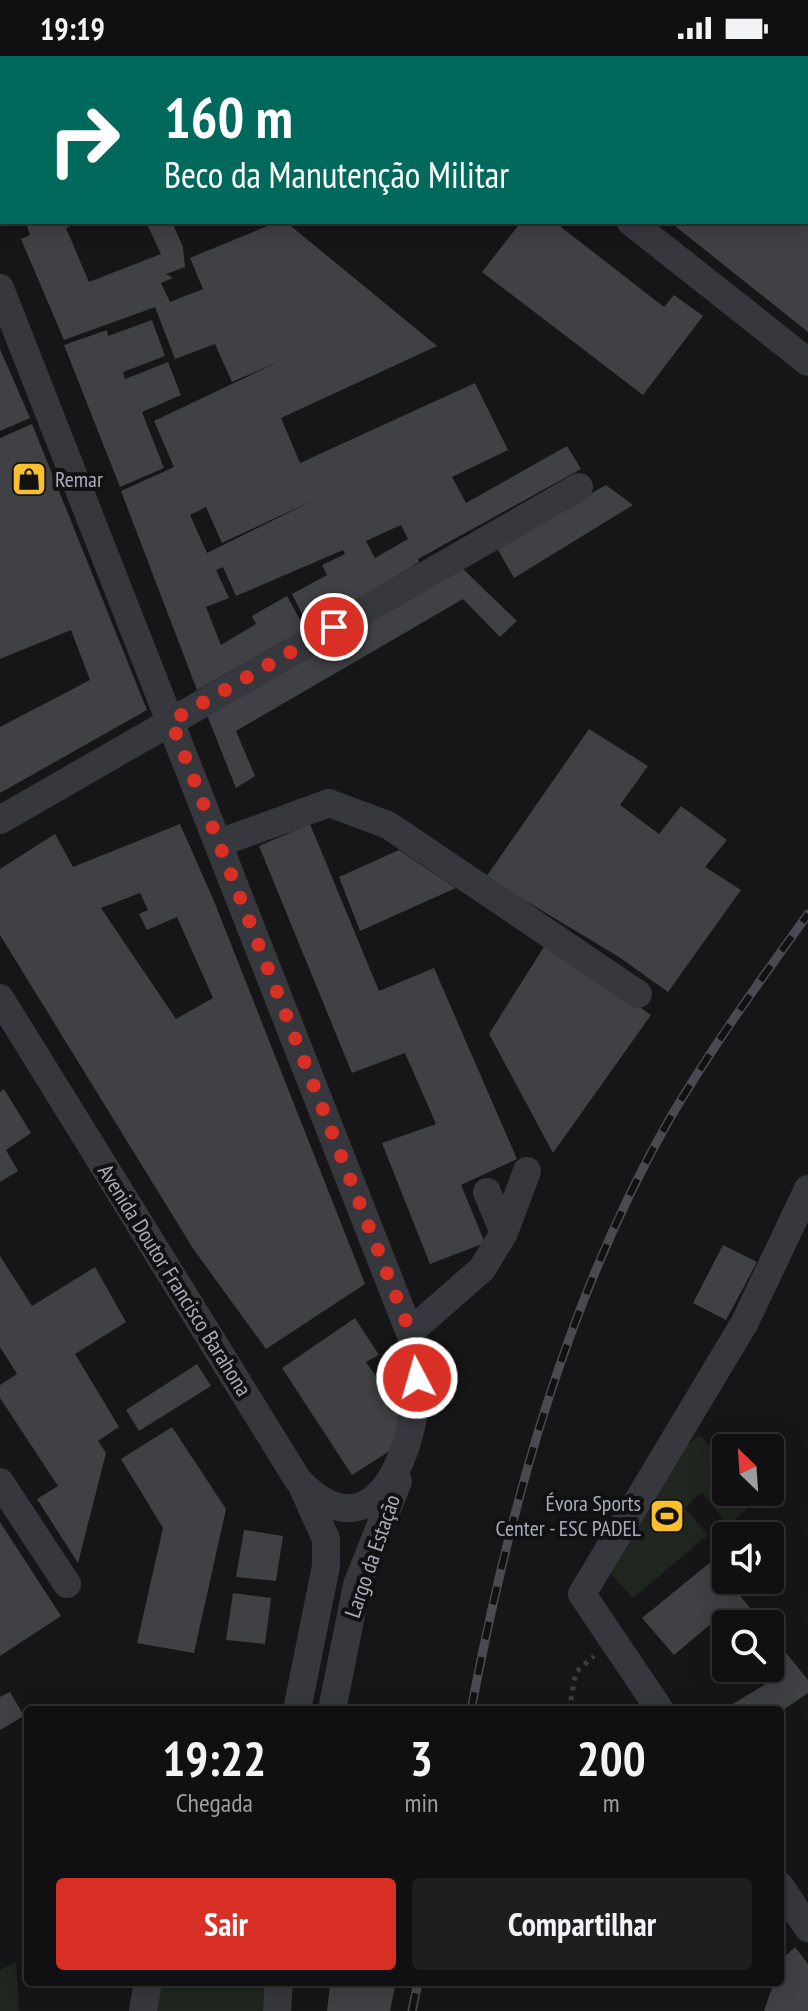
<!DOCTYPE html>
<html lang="pt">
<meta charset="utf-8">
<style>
body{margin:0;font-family:"PT Sans Narrow",sans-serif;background:#1e1e20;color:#f1f3f6;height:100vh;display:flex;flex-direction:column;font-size:30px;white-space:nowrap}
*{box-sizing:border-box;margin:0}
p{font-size:26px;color:#9c9d9f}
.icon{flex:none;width:44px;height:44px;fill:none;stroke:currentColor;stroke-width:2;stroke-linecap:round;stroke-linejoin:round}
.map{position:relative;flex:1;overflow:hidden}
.panel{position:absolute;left:24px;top:1650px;width:760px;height:280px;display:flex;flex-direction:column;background:#101012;border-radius:8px;box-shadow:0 4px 20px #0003,0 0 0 2px #303032}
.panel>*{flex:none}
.guide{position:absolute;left:0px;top:0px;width:808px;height:168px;box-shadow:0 4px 20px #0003,0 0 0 2px #303032;background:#00695c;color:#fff;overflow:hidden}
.needle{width:52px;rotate:335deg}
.fabs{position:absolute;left:712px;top:1378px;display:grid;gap:16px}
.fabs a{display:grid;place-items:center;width:72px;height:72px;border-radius:8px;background:#101012;box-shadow:0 4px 20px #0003,0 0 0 2px #303032;font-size:40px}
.pin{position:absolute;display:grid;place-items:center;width:68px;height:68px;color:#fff;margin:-34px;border:4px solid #fff;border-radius:50%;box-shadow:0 2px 8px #0007}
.me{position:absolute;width:88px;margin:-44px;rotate:354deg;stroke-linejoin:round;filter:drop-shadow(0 0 6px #0008)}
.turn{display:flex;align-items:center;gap:28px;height:168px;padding:0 32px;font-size:36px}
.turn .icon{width:104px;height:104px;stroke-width:2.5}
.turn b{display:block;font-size:56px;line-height:68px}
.eta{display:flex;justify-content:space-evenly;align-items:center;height:136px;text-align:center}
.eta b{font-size:48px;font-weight:700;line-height:56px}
.button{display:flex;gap:16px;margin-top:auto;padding:16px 32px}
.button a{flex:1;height:92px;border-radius:8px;background:#d93025;color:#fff;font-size:32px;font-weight:700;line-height:92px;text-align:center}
.button a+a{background:#1e1e20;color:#f1f3f6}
.status{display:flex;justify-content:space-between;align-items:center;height:56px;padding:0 40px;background:#101012;direction:ltr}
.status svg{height:22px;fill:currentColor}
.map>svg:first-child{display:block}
.green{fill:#1e261f}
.building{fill:#404145;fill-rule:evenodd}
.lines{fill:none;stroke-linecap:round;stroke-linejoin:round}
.path{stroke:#3d3e44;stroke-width:5;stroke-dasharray:4 6;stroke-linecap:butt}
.minor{stroke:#37383d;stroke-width:28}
.rail-casing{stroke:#4a4b52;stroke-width:9}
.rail{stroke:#111113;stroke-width:6;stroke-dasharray:18;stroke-linecap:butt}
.route{stroke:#d93025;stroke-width:14;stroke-dasharray:0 25.2}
.labels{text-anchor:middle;stroke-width:8;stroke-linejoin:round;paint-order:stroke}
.poi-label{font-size:22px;fill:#a7acb9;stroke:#111113;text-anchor:start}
.street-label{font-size:22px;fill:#a7acb9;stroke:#111113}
</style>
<div class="status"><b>19:19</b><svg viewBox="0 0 49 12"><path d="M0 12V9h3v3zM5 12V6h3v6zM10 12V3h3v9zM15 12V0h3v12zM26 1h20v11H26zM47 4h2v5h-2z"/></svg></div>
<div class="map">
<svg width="808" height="1955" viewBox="0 0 808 1955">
<rect width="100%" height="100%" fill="#161618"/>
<path class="green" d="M 700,1379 L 726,1410 L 726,1436 L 748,1436 L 756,1445 L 728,1469 L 702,1436 L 685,1452 L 708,1479 L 633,1542 L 607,1514 L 687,1389 Z
M 16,1906 L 19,1955 L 0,1955 L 0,1914 Z
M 159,1926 L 269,1926 L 268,1955 L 153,1955 Z"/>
<path class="building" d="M 26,166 L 81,166 L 66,172 L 89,226 L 161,198 L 146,166 L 172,166 L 183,191 L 185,211 L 166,218 L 173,222 L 161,227 L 170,246 L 203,233 L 190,202 L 277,166 L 286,166 L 437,290 L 281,362 L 300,407 L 475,327 L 508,394 L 452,421 L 466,447 L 567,390 L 581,413 L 418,503 L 419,506 L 387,526 L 308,570 L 292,538 L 327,519 L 322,509 L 345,498 L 343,494 L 236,540 L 223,511 L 216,514 L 229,542 L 206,551 L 221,589 L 256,568 L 252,560 L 287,540 L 305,573 L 197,634 L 121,435 L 174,411 L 154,365 L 280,305 L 232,326 L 215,288 L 175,303 L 155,251 L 64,284 L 21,183 L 30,179 ZM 314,444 L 207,497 L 190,459 L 206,451 L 222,487 ZM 401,469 L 408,483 L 375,502 L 366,485 Z
M 521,166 L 565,166 L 561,171 L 664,251 L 674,239 L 703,260 L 643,339 L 482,216 Z
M 670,166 L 808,166 L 808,276 Z
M 152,264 L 165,300 L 123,316 L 125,323 L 168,306 L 181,339 L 142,356 L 164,412 L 120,431 L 64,289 L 107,274 L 108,280 Z
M 0,293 L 30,362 L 0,375 Z
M 32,368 L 147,654 L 0,737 L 0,671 L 90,624 L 71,574 L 0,603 L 0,382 Z
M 606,429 L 633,449 L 514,522 L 497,492 Z
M 463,513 L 517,565 L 500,581 L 463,543 L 236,675 L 255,720 L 236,732 L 207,659 Z
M 589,673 L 648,710 L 620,749 L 659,778 L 681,750 L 727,784 L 705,811 L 741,834 L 668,936 L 619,901 L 486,821 Z
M 180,768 L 214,845 L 365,1228 L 266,1293 L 194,1194 L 0,879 L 0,813 L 55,778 L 73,811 ZM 140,837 L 148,854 L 139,858 L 147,874 L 177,861 L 213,942 L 176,963 L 101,852 Z
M 310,768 L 379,935 L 434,912 L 517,1103 L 461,1129 L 485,1187 L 430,1208 L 382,1087 L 436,1068 L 405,997 L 352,1017 L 259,790 Z
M 399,794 L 456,832 L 360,875 L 339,821 Z
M 547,886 L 651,959 L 553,1097 L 489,978 Z
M 4,1033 L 31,1077 L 6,1094 L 18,1115 L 0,1126 L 0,1036 Z
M 723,1189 L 757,1206 L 726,1264 L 693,1247 Z
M 0,1200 L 32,1250 L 95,1211 L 126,1266 L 75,1298 L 119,1371 L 98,1385 L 106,1397 L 78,1507 L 37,1443 L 58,1430 L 0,1342 L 0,1329 L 17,1318 L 0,1291 Z
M 355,1262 L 379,1299 L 366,1306 L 399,1354 L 396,1391 L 352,1419 L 282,1312 Z
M 197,1308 L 211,1330 L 139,1375 L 126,1354 Z
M 172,1371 L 226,1453 L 194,1597 L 137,1587 L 163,1472 L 121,1403 Z
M 0,1466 L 61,1560 L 0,1600 Z
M 244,1474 L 283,1480 L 276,1525 L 236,1521 Z
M 712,1505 L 763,1568 L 726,1568 L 726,1572 L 718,1562 L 674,1599 L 642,1562 Z
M 233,1537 L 271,1542 L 265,1588 L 226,1584 Z
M 770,1577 L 808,1624 L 808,1637 L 780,1656 L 723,1654 L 769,1626 L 758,1612 L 770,1612 Z
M 10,1636 L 24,1660 L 0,1674 L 0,1641 Z
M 795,1891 L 808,1908 L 808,1955 L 764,1955 L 774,1926 L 780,1926 L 784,1901 Z
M 324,1926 L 396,1926 L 390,1955 L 327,1955 L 330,1929 Z"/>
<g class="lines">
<path class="path" d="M 569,1654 L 576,1616 L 594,1600"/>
<path class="minor" d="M 421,0 L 424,2
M 631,166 L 808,306
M 0,232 L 415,1290 C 428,1356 386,1517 298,1424 L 0,942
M 0,764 L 579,431
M 219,787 L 329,747 L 388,769 L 638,938
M 487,1136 L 504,1177
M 410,1276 L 482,1213 L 504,1177 L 527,1115
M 0,1426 L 67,1528
M 297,1654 L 326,1510 L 326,1483 L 303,1432
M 332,1654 L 357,1529 L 398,1425
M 660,1654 L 582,1538 L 745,1266 L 808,1133
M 780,1830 L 808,1872
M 143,1955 L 148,1926
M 277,1955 L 279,1926"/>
<g class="rail-casing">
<path id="rail" d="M 471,1654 C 510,1451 566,1245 669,1064 C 711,992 760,925 808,858
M 412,1955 L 418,1926"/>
</g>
<use href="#rail" class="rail"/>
</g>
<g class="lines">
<path class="route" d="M 334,571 L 171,665 L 410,1276 L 418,1307 L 417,1322"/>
</g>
<defs>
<g id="shop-square" transform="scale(1.8)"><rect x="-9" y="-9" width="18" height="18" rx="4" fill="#fabf2c" stroke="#111113"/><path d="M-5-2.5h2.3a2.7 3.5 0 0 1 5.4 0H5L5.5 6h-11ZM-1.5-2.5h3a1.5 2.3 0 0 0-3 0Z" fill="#111"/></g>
<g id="stadium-square" transform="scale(1.8)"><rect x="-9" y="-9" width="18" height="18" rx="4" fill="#fabf2c" stroke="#111113"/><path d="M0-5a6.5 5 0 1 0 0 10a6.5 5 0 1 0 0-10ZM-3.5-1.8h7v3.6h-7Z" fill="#111"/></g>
</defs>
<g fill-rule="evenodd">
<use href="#shop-square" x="29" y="423"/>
<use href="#stadium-square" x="667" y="1460"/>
</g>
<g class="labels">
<g class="poi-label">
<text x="55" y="431">Remar</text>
<text x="641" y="1455" text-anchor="end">Évora Sports<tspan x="641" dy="25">Center - ESC PADEL</tspan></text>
</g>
<g class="street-label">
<text transform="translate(175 1224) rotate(58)" y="8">Avenida Doutor Francisco Barahona</text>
<text transform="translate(372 1500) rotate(-71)" y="8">Largo da Estação</text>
</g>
</g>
</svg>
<div class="fabs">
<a><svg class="needle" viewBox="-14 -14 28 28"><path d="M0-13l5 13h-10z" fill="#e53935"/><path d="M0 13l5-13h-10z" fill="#9c9d9f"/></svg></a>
<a><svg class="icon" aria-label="sound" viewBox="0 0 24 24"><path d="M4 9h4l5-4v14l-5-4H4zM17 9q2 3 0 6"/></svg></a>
<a><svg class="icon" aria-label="search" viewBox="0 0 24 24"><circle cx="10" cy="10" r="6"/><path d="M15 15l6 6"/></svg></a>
</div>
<div class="pin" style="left:334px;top:571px;background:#d93025"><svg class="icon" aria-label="arrive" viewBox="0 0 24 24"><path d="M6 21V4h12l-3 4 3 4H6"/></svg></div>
<svg class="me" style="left:417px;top:1322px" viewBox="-20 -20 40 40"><circle r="17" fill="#d93025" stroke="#fff" stroke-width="3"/><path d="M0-11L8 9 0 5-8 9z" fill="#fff"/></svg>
<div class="guide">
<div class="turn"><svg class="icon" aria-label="right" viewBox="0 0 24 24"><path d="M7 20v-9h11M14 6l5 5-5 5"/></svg><div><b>160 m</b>Beco da Manutenção Militar</div></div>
</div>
<section class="panel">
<div class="eta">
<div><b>19:22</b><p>Chegada</p></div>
<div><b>3</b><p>min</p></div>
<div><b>200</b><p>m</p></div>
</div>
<div class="button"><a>Sair</a><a>Compartilhar</a></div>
</section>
</div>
